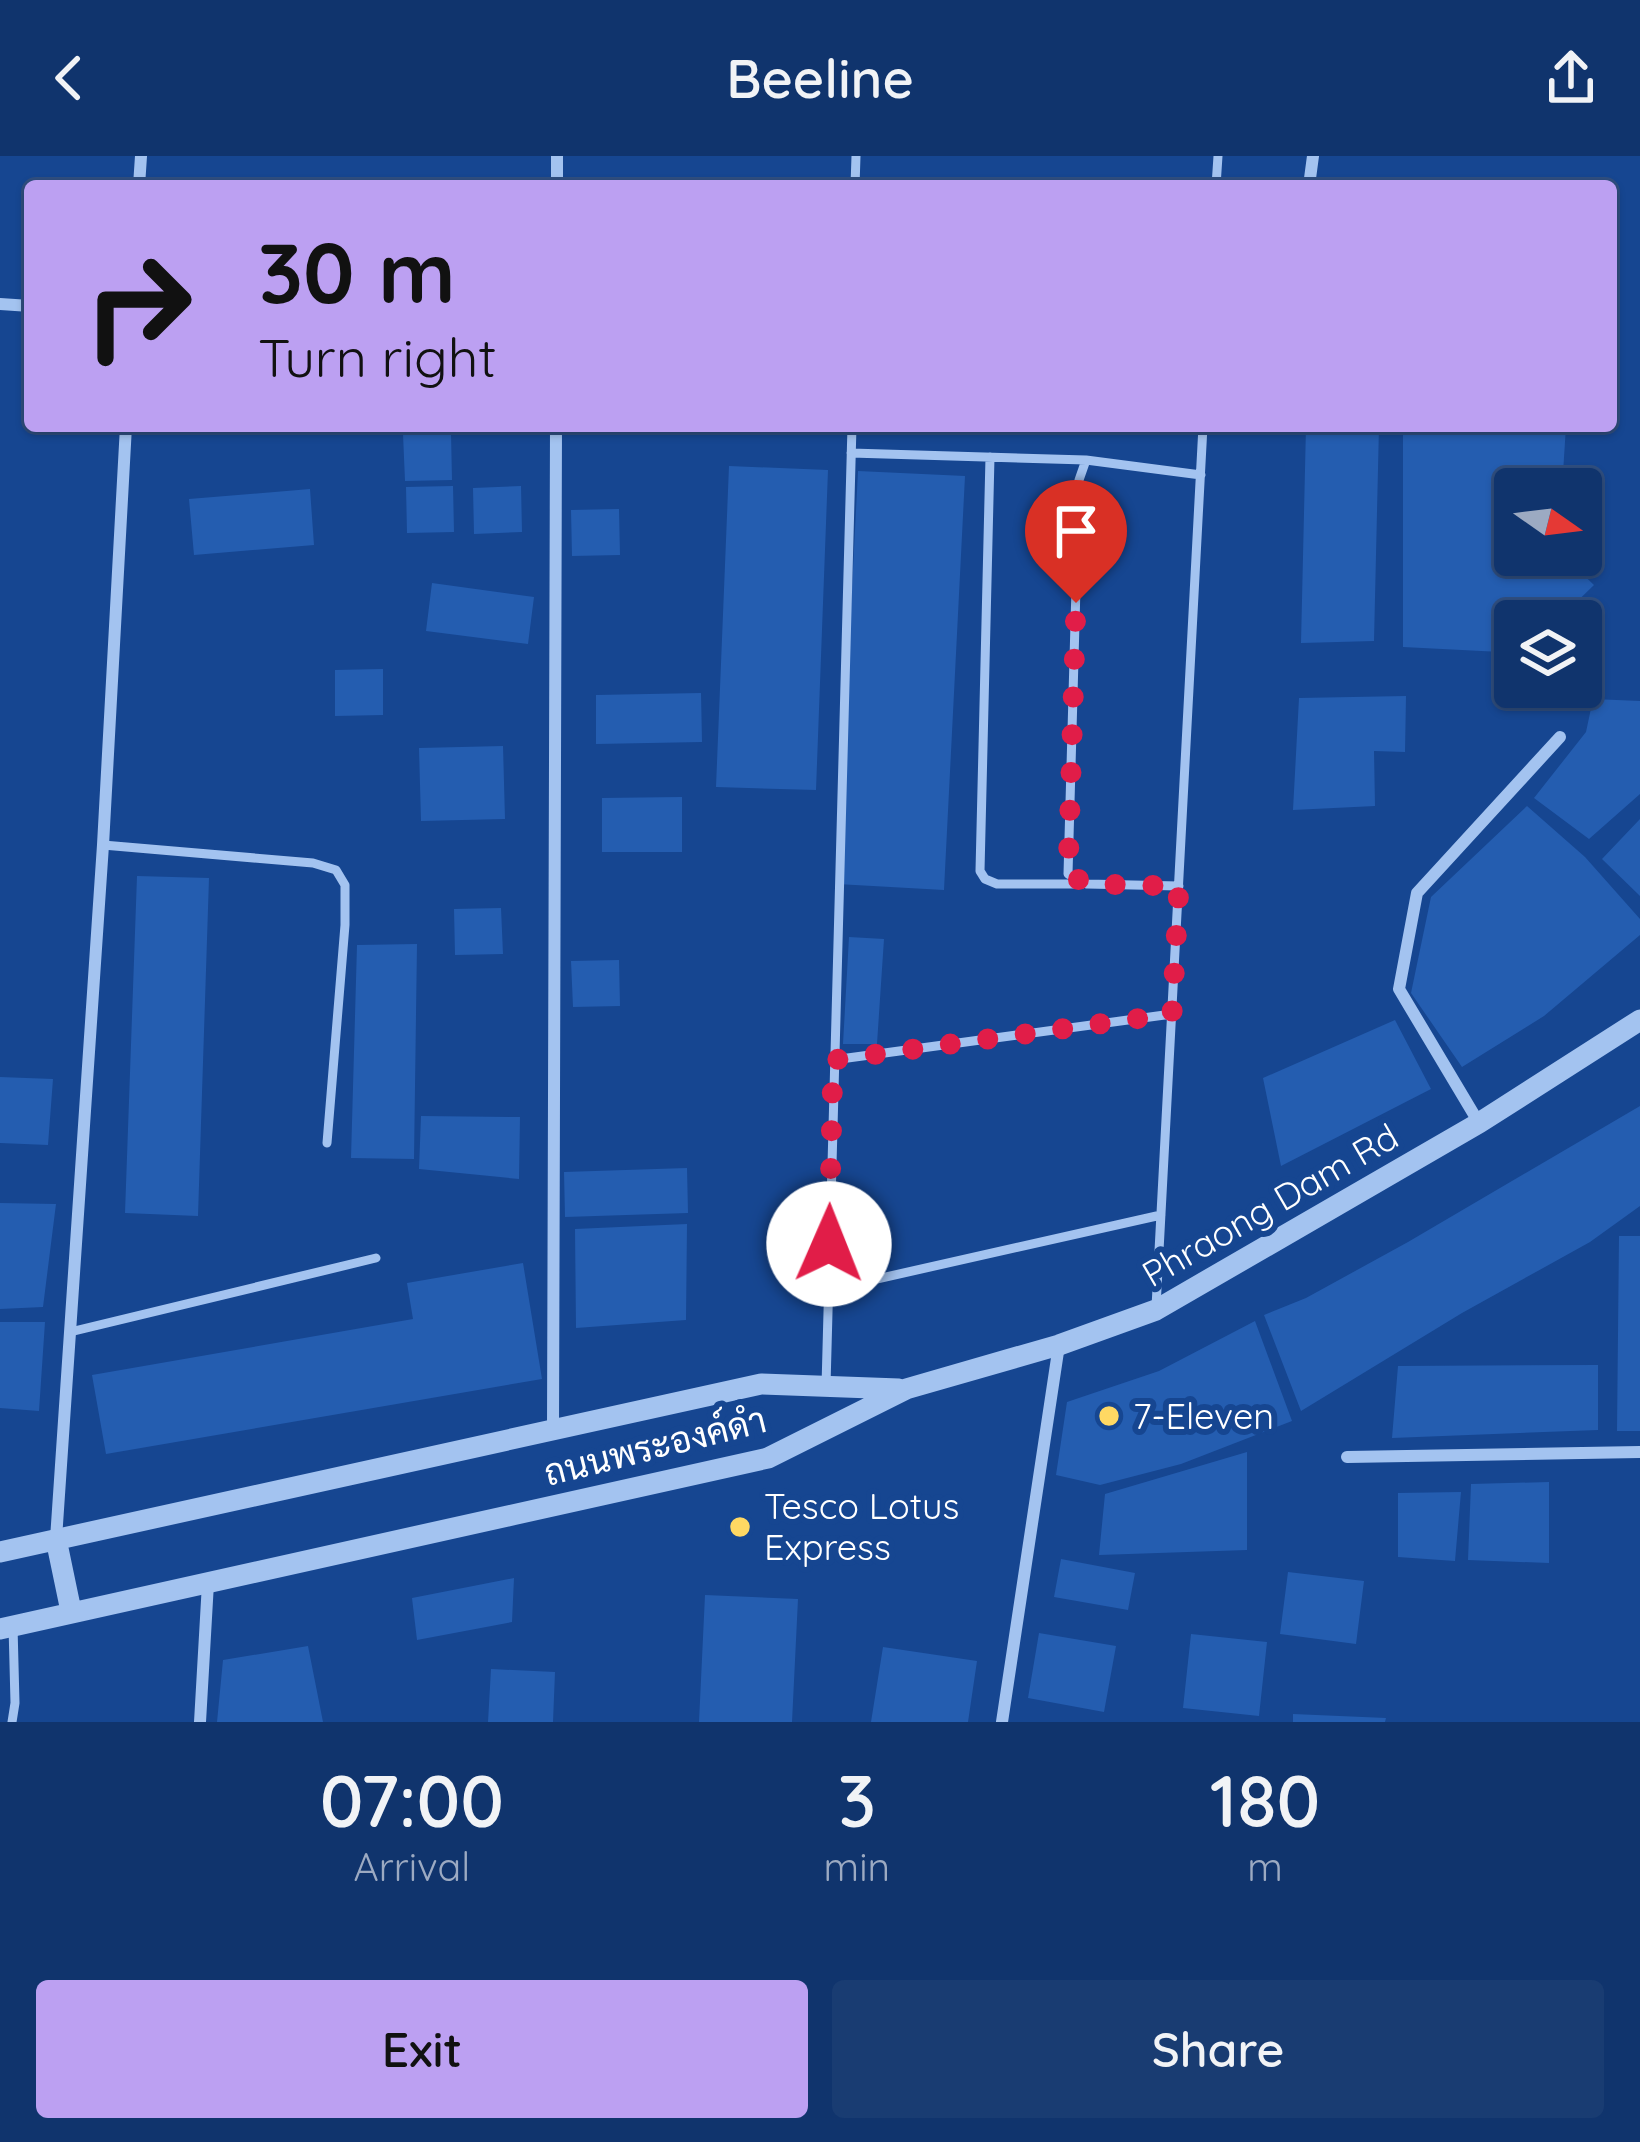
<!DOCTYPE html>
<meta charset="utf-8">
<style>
body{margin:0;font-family:Quicksand,Sarabun,sans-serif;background:#193c72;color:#f1f3f6;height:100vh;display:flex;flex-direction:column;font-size:45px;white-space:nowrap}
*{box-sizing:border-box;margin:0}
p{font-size:39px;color:#9caac2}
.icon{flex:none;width:66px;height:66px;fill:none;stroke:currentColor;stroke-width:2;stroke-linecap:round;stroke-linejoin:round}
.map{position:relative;height:1566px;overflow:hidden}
.side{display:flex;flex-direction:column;background:#10346d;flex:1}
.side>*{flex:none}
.top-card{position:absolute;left:24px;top:24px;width:1593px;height:252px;border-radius:12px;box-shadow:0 3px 9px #0004,0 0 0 3px #304f80;background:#bca0f2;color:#111;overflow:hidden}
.needle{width:78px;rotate:104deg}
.fabs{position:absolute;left:1494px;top:312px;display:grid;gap:24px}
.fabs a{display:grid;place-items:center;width:108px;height:108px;border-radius:12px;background:#10346d;box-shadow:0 3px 9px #0004,0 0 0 3px #304f80;font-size:60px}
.pin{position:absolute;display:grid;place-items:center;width:102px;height:102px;color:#fff;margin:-123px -51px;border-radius:50% 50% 50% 0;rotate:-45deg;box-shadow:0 0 12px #0007}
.pin .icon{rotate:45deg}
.me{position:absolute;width:132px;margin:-66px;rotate:1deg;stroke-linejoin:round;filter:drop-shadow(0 0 9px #0008)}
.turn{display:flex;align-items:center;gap:42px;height:252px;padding:0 36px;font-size:54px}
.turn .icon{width:156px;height:156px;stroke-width:2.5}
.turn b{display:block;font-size:84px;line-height:102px}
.eta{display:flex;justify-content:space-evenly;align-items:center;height:204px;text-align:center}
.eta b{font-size:72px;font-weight:600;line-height:84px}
.action{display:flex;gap:24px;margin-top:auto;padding:24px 36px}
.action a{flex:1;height:138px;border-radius:12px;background:#bca0f2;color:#111;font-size:48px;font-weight:600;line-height:138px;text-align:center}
.action a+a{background:#193c72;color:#f1f3f6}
header{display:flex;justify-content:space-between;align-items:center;height:156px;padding:0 36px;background:#10346d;font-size:54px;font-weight:600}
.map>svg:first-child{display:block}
.building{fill:#245db0}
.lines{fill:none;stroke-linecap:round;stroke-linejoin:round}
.service{stroke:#a3c3f0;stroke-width:9}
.minor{stroke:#a3c3f0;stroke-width:12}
.tertiary{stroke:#a3c3f0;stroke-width:21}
.route{stroke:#e11d48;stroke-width:21;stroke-dasharray:0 37.8}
.poi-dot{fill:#ffd863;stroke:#164691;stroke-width:4.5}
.labels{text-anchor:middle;stroke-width:12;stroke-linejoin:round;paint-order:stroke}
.street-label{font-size:36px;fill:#fff;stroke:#164691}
.poi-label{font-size:36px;fill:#fff;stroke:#164691;text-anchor:start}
</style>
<header><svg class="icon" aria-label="back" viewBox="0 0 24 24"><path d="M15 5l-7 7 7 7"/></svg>Beeline<svg class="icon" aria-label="share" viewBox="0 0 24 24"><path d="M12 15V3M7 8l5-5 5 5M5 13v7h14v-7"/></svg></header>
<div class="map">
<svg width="1640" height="1566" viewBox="0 0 1640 1566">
<rect width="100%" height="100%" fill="#164691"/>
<path class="building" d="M 446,270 L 532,270 L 531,279 L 446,274 Z
M 1306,270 L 1379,270 L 1374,485 L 1301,487 Z
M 1403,270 L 1566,270 L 1562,333 L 1515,333 L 1515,399 L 1563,399 L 1594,429 L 1557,465 L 1515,465 L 1515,483 L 1501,496 L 1403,491 Z
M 451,277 L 452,324 L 405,325 L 403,278 Z
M 729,310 L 828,314 L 816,634 L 716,631 Z
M 858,315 L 965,320 L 944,734 L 837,728 Z
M 453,330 L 454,376 L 407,377 L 406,331 Z
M 521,330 L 522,376 L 474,378 L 473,332 Z
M 310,333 L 314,389 L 194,399 L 189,343 Z
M 619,353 L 620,399 L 572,400 L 571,354 Z
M 432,427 L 534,441 L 528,488 L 426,475 Z
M 383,513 L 383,559 L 335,560 L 335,514 Z
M 701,537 L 702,586 L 596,588 L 596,539 Z
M 1406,540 L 1405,596 L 1374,595 L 1375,650 L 1293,654 L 1299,542 Z
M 1593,543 L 1640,545 L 1640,638 L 1589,683 L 1534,642 L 1586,576 Z
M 503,590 L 505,663 L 421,665 L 419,592 Z
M 682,641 L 682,696 L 602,696 L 602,642 Z
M 1527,650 L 1585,701 L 1640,763 L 1640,779 L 1544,860 L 1462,911 L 1411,837 L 1431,741 Z
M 1640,663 L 1640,740 L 1602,703 Z
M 137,720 L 209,722 L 198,1060 L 125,1057 Z
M 501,752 L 503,798 L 455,799 L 454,753 Z
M 849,781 L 884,783 L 877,888 L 843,888 Z
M 417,788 L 414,1003 L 351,1002 L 357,789 Z
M 619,804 L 620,850 L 573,851 L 571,805 Z
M 1395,864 L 1431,933 L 1281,1010 L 1263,922 Z
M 0,921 L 53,923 L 48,989 L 0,987 Z
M 1640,950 L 1640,1050 L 1590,1086 L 1462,1157 L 1301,1255 L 1264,1159 L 1306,1142 L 1408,1086 Z
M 421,960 L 520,961 L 519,1023 L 419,1013 Z
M 687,1012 L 688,1057 L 565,1061 L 564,1016 Z
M 0,1047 L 56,1048 L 43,1151 L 0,1153 Z
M 687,1068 L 686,1164 L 576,1172 L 575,1073 Z
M 1619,1080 L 1640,1080 L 1640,1275 L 1617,1275 Z
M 523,1107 L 542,1223 L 106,1298 L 92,1219 L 413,1163 L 407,1127 Z
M 1255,1165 L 1292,1265 L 1181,1308 L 1100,1329 L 1056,1319 L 1067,1246 L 1159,1215 Z
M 0,1166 L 45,1166 L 39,1255 L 0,1252 Z
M 1598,1209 L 1598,1274 L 1392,1282 L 1398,1210 Z
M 1247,1296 L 1247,1394 L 1099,1399 L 1105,1338 Z
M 1549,1326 L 1549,1407 L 1468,1404 L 1471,1328 Z
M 1461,1336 L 1455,1405 L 1398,1401 L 1398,1337 Z
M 1061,1403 L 1135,1417 L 1128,1454 L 1054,1441 Z
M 1288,1416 L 1364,1425 L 1356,1488 L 1280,1478 Z
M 514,1422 L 512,1466 L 417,1484 L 412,1442 Z
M 705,1439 L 798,1443 L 792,1566 L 699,1566 Z
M 1039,1477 L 1116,1490 L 1104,1556 L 1028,1542 Z
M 1191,1478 L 1267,1486 L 1259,1560 L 1183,1552 Z
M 308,1490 L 323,1566 L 217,1566 L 223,1504 Z
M 883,1491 L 977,1505 L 968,1566 L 871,1566 Z
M 491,1513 L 555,1516 L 553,1566 L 488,1566 Z
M 1293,1558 L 1386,1562 L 1385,1566 L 1293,1566 Z"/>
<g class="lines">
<path class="service" d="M 855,30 L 856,0
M 1216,30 L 1218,0
M 851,297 L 1086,304 L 1201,319
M 990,301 L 980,715 L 985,723 L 997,728 L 1082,728
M 1086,304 L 1079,324 L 1068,718 L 1087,728 L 1179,730
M 103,689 L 313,707 L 336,714 L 345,729 L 345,769 L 327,987
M 833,904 L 1172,858
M 828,1134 L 1161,1059
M 1156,1151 L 1203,270
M 70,1176 L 376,1102
M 826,1230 L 852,270
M 12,1566 L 15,1547 L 13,1470"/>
<path class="minor" d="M 139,30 L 141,0
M 557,30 L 557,0
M 1309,30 L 1313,0
M 0,148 L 30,150
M 1479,967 L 1399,833 L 1417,737 L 1560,581
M 553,1274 L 556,270
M 1347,1301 L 1640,1296
M 56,1383 L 103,689 L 126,270
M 200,1566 L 208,1427
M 1002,1566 L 1059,1189"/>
<path class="tertiary" d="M 56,1383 L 71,1455
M 0,1396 L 761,1228 L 899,1233
M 0,1473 L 768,1302 L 906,1233 L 1059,1189 L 1156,1154 L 1479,967 L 1640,864"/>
</g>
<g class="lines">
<path class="route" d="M 829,1088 L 833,904 L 1172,858 L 1179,730 L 1087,728 L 1068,718 L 1076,447"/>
</g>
<g class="poi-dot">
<circle cx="1109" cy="1260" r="12"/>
<circle cx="740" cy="1371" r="12"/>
</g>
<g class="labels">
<g class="street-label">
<text transform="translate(1270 1049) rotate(-30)" y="13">Phraong Dam Rd</text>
<text transform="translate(655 1290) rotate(-14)" y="13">ถนนพระองค์ดำ</text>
</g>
<g class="poi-label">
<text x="1133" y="1273">7-Eleven</text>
<text x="764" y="1363">Tesco Lotus<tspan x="764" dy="41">Express</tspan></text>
</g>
</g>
</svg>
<div class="fabs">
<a><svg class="needle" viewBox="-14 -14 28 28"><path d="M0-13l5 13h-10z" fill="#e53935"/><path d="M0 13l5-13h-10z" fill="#9caac2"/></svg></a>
<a><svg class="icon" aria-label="layers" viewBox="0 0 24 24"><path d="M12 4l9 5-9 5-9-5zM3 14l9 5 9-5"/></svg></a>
</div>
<div class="pin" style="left:1076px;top:447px;background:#d93025"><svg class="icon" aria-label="arrive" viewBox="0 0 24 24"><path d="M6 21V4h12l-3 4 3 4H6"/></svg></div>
<svg class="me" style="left:829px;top:1088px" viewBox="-20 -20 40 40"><circle r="19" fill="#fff"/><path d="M0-13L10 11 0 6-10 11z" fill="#e11d48"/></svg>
<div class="top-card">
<div class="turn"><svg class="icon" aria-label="right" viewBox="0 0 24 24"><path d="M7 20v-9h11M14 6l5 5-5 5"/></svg><div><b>30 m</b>Turn right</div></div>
</div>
</div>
<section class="side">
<div class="eta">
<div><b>07:00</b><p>Arrival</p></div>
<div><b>3</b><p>min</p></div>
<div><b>180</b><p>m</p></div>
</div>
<div class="action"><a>Exit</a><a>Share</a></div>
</section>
